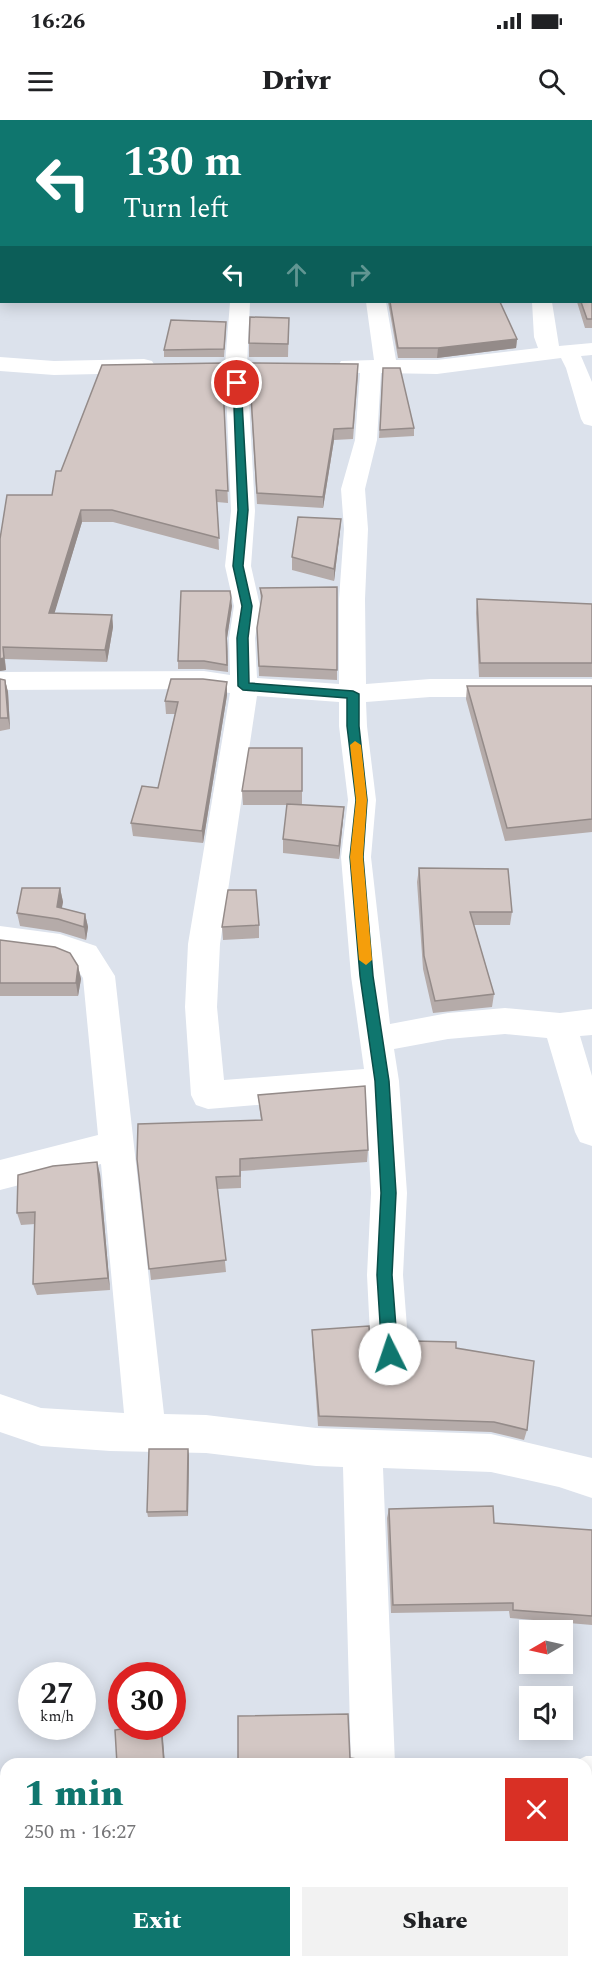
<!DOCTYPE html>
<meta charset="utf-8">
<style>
body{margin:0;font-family:Spectral,serif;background:#f2f2f2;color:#202124;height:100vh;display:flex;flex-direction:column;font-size:22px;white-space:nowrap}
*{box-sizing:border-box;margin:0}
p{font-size:20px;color:#757577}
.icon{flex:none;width:33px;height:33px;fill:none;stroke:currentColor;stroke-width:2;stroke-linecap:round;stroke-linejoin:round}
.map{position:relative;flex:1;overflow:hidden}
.side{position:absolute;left:0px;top:1638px;width:592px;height:210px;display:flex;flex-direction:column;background:#fff;border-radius:18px 18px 0 0;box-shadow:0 3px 15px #0003}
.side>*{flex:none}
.top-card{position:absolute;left:0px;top:0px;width:592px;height:183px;box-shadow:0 3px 15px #0003;background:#0f766e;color:#fff;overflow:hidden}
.needle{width:39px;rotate:261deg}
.buttons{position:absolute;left:519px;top:1500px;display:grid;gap:12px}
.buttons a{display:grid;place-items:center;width:54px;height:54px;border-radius:0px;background:#fff;box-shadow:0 3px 15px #0003;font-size:30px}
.speed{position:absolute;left:18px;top:1542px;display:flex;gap:12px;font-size:30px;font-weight:700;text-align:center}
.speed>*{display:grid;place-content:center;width:78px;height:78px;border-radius:50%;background:#fff;box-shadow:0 3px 15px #0003;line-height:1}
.speed small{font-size:15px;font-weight:400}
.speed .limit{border:9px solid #d22;background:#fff;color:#111}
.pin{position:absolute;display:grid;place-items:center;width:51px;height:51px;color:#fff;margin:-26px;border:3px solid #fff;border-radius:50%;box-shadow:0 2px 6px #0007}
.me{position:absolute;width:66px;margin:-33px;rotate:356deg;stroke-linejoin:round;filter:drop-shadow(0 0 4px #0008)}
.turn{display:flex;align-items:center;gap:21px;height:126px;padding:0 24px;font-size:27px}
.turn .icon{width:78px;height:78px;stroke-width:2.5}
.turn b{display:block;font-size:42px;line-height:51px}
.lanes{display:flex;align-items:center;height:57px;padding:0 24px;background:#0003;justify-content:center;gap:30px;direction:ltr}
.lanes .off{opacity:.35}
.round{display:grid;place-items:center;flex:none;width:63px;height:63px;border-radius:0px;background:#f2f2f2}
.overview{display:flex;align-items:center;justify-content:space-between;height:102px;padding:0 24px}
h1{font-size:36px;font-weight:800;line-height:45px;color:#0f766e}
.cta{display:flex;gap:12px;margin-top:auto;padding:12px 24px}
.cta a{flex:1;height:69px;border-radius:0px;background:#0f766e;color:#fff;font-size:24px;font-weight:800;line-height:69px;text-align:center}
.cta a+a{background:#f2f2f2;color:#202124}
.status{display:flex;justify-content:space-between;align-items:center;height:42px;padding:0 30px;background:#fff;direction:ltr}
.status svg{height:16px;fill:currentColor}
header{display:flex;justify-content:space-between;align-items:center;height:78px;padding:0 24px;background:#fff;font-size:27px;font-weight:800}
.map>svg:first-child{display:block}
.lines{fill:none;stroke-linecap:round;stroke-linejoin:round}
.minor{fill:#fff;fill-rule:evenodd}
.wall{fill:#b5aba9}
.shaded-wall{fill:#948b89}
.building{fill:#d3c7c4;stroke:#948b89;stroke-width:1.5}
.route{fill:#0f766e;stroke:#0a4d48;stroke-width:1.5}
.slow{fill:#f59e0b}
</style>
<div class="status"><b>16:26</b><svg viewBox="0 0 49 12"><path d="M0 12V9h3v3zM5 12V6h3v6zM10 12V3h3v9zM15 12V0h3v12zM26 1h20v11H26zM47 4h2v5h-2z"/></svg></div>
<header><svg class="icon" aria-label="menu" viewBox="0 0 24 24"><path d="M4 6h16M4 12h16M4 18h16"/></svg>Drivr<svg class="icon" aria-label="search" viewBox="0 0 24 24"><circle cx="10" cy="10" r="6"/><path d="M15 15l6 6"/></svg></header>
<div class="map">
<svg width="592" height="1848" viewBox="0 0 592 1848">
<rect width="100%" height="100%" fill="#dce2ec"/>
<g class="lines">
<path class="minor" d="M 545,0 L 563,0 L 563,2 L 545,2 Z
M 0,129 L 2,129 L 2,141 L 0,141 Z
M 230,182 L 250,182 L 247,245 L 255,391 L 251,446 L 260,486 L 255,518 L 257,558 L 339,564 L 339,479 L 344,409 L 341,369 L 355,320 L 360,253 L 341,251 L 338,246 L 341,241 L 374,240 L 366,182 L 386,182 L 396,240 L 437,240 L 538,228 L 534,217 L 532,182 L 552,182 L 559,226 L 592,223 L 592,235 L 581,236 L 592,262 L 592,306 L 584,304 L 581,299 L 566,248 L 561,238 L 437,254 L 381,253 L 377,320 L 365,369 L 368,409 L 365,479 L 366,564 L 430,559 L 592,559 L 592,577 L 430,577 L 366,582 L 367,606 L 376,680 L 371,737 L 390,904 L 448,893 L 505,888 L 560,893 L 592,889 L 592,915 L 580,916 L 592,956 L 592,1026 L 580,1022 L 575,1012 L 547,918 L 505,914 L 448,919 L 394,929 L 399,961 L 407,1073 L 403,1155 L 409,1234 L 403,1246 L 390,1252 L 377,1246 L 371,1234 L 367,1155 L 371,1073 L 366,976 L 208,989 L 196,985 L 191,975 L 185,887 L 188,824 L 230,573 L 204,569 L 0,570 L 0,552 L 204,551 L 230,555 L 229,518 L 234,486 L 225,446 L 231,391 L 225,245 ZM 257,576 L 339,582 L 339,606 L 348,680 L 341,737 L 351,856 L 364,949 L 224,960 L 217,887 L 220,824 Z
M 0,237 L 54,241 L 144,239 L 152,241 L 155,246 L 152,251 L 144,253 L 54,255 L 0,251 Z
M 0,806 L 60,814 L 96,826 L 115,856 L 164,1294 L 206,1295 L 316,1308 L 491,1314 L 592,1338 L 592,1378 L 559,1367 L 491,1352 L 383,1348 L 395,1644 L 351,1644 L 343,1347 L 316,1346 L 206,1333 L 110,1331 L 41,1326 L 0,1312 L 0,1274 L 41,1288 L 124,1293 L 101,1044 L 0,1070 L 0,1040 L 98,1015 L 83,858 L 74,844 L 58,838 L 0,830 Z
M 586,1636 L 592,1636 L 592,1682 L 586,1682 L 586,1644 L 570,1644 Z"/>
</g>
<path class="wall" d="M 65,0 L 428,0 L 428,2 L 65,2 Z
M 561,0 L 592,0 L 592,208 L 585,208 L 577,182 L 591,182 L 591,2 L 561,2 Z
M 388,182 L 500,182 L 517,219 L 516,228 L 437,238 L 398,238 Z
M 289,198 L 288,237 L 249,237 L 249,223 Z
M 226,209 L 224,237 L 164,237 L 164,230 Z
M 222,243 L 228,383 L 217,382 L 219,430 L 113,402 L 82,402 L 54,493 L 112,495 L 113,507 L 107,542 L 5,539 L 6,550 L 0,551 L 0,419 L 52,375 L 61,351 Z
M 383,248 L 414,308 L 414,316 L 379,318 Z
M 249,254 L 358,255 L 353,319 L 334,320 L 323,388 L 257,384 Z
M 340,411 L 334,461 L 292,450 L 292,437 Z
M 337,467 L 337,560 L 259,556 L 257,508 L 261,481 L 260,468 Z
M 477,479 L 592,484 L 592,557 L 479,557 L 476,493 Z
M 232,486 L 227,518 L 228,552 L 204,549 L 178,549 L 178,541 Z
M 0,559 L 5,560 L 8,572 L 10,609 L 0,611 Z
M 467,566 L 592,566 L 592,712 L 505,721 L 466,579 Z
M 227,575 L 203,723 L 133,716 L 131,703 L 158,668 L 175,594 L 166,594 L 165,581 Z
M 302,628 L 302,685 L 344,687 L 343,700 L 339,739 L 283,733 L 283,719 L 287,685 L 243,685 L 242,671 Z
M 419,748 L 512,792 L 510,805 L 474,805 L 494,874 L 492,887 L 433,893 L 423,849 L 417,762 Z
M 60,768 L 63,782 L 62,788 L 85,794 L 88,807 L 86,820 L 60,812 L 20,806 L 17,793 Z
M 259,805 L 259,818 L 223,820 L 222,807 Z
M 0,820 L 78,846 L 81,859 L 78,876 L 0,876 Z
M 258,975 L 368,1030 L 367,1042 L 241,1051 L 241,1068 L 218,1069 L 226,1152 L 151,1160 L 137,1039 L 261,1000 Z
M 100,1054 L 110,1170 L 37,1175 L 33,1164 L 35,1104 L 21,1105 L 17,1093 Z
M 312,1210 L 370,1223 L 376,1236 L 390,1243 L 456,1228 L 527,1310 L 524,1320 L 491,1312 L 318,1306 L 312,1220 Z
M 189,1335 L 188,1396 L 148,1397 L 147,1392 Z
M 389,1389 L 494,1403 L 592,1410 L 592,1505 L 510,1498 L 509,1491 L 391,1493 L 387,1398 Z"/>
<path class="shaded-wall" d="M 517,219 L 516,228 L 437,238 L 438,228 Z
M 334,309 L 334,320 L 323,388 L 323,377 Z
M 81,390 L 82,402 L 51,505 L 49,493 Z
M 341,399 L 340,411 L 334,461 L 334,449 Z
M 231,478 L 232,486 L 227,518 L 228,552 L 226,510 Z
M 112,495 L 113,507 L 107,542 L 105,530 Z
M 3,527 L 6,550 L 0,551 L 0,539 Z
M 5,560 L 8,572 L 10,609 L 8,598 Z
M 227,562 L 227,575 L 203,723 L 202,711 Z
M 344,687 L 343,700 L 339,739 L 339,726 Z
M 60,768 L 63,782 L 59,800 L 57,787 Z
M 85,794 L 88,807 L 86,820 L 84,807 Z
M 78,846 L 81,859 L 78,876 L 76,863 Z
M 97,1042 L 100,1054 L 110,1170 L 108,1158 Z
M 188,1329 L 189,1335 L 188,1396 L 187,1391 Z
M 161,1606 L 162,1606 L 165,1644 L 164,1644 Z"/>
<path class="building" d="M 65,0 L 405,0 L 375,2 L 65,2 Z
M 563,0 L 592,0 L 592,199 L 587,199 L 581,182 L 591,182 L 591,2 L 563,2 Z
M 390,182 L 500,182 L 517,219 L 438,228 L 398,228 Z
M 250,197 L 289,198 L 288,224 L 249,223 Z
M 171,200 L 226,202 L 224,229 L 164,230 Z
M 222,243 L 228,371 L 216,370 L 219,418 L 112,390 L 81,390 L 49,493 L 112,495 L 105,530 L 3,527 L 4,538 L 0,539 L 0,419 L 7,375 L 52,375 L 56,351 L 61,351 L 102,245 Z
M 249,243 L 358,244 L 353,308 L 334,309 L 323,377 L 257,373 Z
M 383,248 L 400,248 L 414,308 L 380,310 Z
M 298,397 L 341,399 L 334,449 L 292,437 Z
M 337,467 L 337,550 L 259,546 L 257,508 L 262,476 L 260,468 Z
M 181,471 L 230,471 L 231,478 L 226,510 L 227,545 L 204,541 L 178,541 Z
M 477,479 L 592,484 L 592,543 L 480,543 Z
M 0,559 L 5,560 L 8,598 L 0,598 Z
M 171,559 L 203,559 L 227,562 L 202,711 L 131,703 L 142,666 L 158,668 L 178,582 L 165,581 Z
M 467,566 L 592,566 L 592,699 L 507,708 Z
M 249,628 L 302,628 L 302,671 L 242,671 Z
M 287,684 L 344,687 L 339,726 L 283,719 Z
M 419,748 L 508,749 L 512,792 L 470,792 L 494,874 L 435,881 L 424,836 Z
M 22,768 L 60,768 L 57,787 L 85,794 L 84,807 L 58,799 L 17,793 Z
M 228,770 L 256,770 L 259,805 L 222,807 Z
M 0,820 L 55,827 L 70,833 L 78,846 L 76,863 L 0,863 Z
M 365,966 L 368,1030 L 240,1039 L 240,1056 L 216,1057 L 226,1140 L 149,1149 L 137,1039 L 138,1004 L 262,1000 L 258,975 Z
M 97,1042 L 108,1158 L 33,1164 L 35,1092 L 17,1093 L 18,1055 L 53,1046 Z
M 369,1206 L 370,1223 L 376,1236 L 390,1243 L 406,1236 L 413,1221 L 456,1222 L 456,1228 L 534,1241 L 527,1310 L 494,1302 L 319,1296 L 312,1210 Z
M 149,1329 L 188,1329 L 187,1391 L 147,1392 Z
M 493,1386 L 494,1403 L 592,1410 L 592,1496 L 513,1490 L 513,1483 L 393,1485 L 389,1389 Z
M 348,1594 L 350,1638 L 363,1640 L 363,1644 L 238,1644 L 238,1596 Z
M 138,1606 L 161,1606 L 164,1644 L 117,1644 L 115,1610 Z
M 403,1842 L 482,1842 L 483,1848 L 403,1848 Z"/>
<path class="route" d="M 233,261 L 241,263 L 248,390 L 243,446 L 252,486 L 248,518 L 249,563 L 353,571 L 359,574 L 359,606 L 367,680 L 363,737 L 373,856 L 389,961 L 396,1073 L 392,1155 L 398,1234 L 396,1239 L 390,1241 L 385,1239 L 382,1234 L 377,1155 L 381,1073 L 375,961 L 360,856 L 350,737 L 356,680 L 347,606 L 347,578 L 243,570 L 238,566 L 237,518 L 242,486 L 233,446 L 238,390 Z"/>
<path class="slow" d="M 355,621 L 361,625 L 367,680 L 363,737 L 372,840 L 366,845 L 359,840 L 350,737 L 356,680 L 350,625 Z"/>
</svg>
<div class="buttons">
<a><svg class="needle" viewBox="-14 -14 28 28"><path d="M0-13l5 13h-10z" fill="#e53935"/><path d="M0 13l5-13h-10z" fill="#757577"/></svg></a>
<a><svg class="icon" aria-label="sound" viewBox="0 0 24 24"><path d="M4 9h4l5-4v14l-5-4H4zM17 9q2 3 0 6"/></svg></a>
</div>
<div class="speed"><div>27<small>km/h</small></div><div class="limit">30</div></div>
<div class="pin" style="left:237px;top:263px;background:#d93025"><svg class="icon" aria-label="arrive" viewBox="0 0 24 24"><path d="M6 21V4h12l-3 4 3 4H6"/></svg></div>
<svg class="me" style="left:390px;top:1234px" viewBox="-20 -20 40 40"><circle r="19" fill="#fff"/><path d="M0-13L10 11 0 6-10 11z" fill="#0f766e"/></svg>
<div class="top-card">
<div class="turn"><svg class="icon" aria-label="left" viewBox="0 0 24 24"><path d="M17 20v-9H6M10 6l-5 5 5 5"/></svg><div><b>130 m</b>Turn left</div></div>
<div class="lanes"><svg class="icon" aria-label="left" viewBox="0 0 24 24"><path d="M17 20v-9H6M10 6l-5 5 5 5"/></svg><svg class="icon off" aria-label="ahead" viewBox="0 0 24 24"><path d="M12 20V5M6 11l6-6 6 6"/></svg><svg class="icon off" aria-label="right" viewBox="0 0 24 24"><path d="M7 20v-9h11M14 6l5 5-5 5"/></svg></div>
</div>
<section class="side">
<div class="overview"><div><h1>1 min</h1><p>250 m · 16:27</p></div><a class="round" style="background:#d93025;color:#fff"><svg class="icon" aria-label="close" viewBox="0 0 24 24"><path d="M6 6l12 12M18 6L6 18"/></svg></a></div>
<div class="cta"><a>Exit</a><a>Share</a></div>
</section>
</div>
